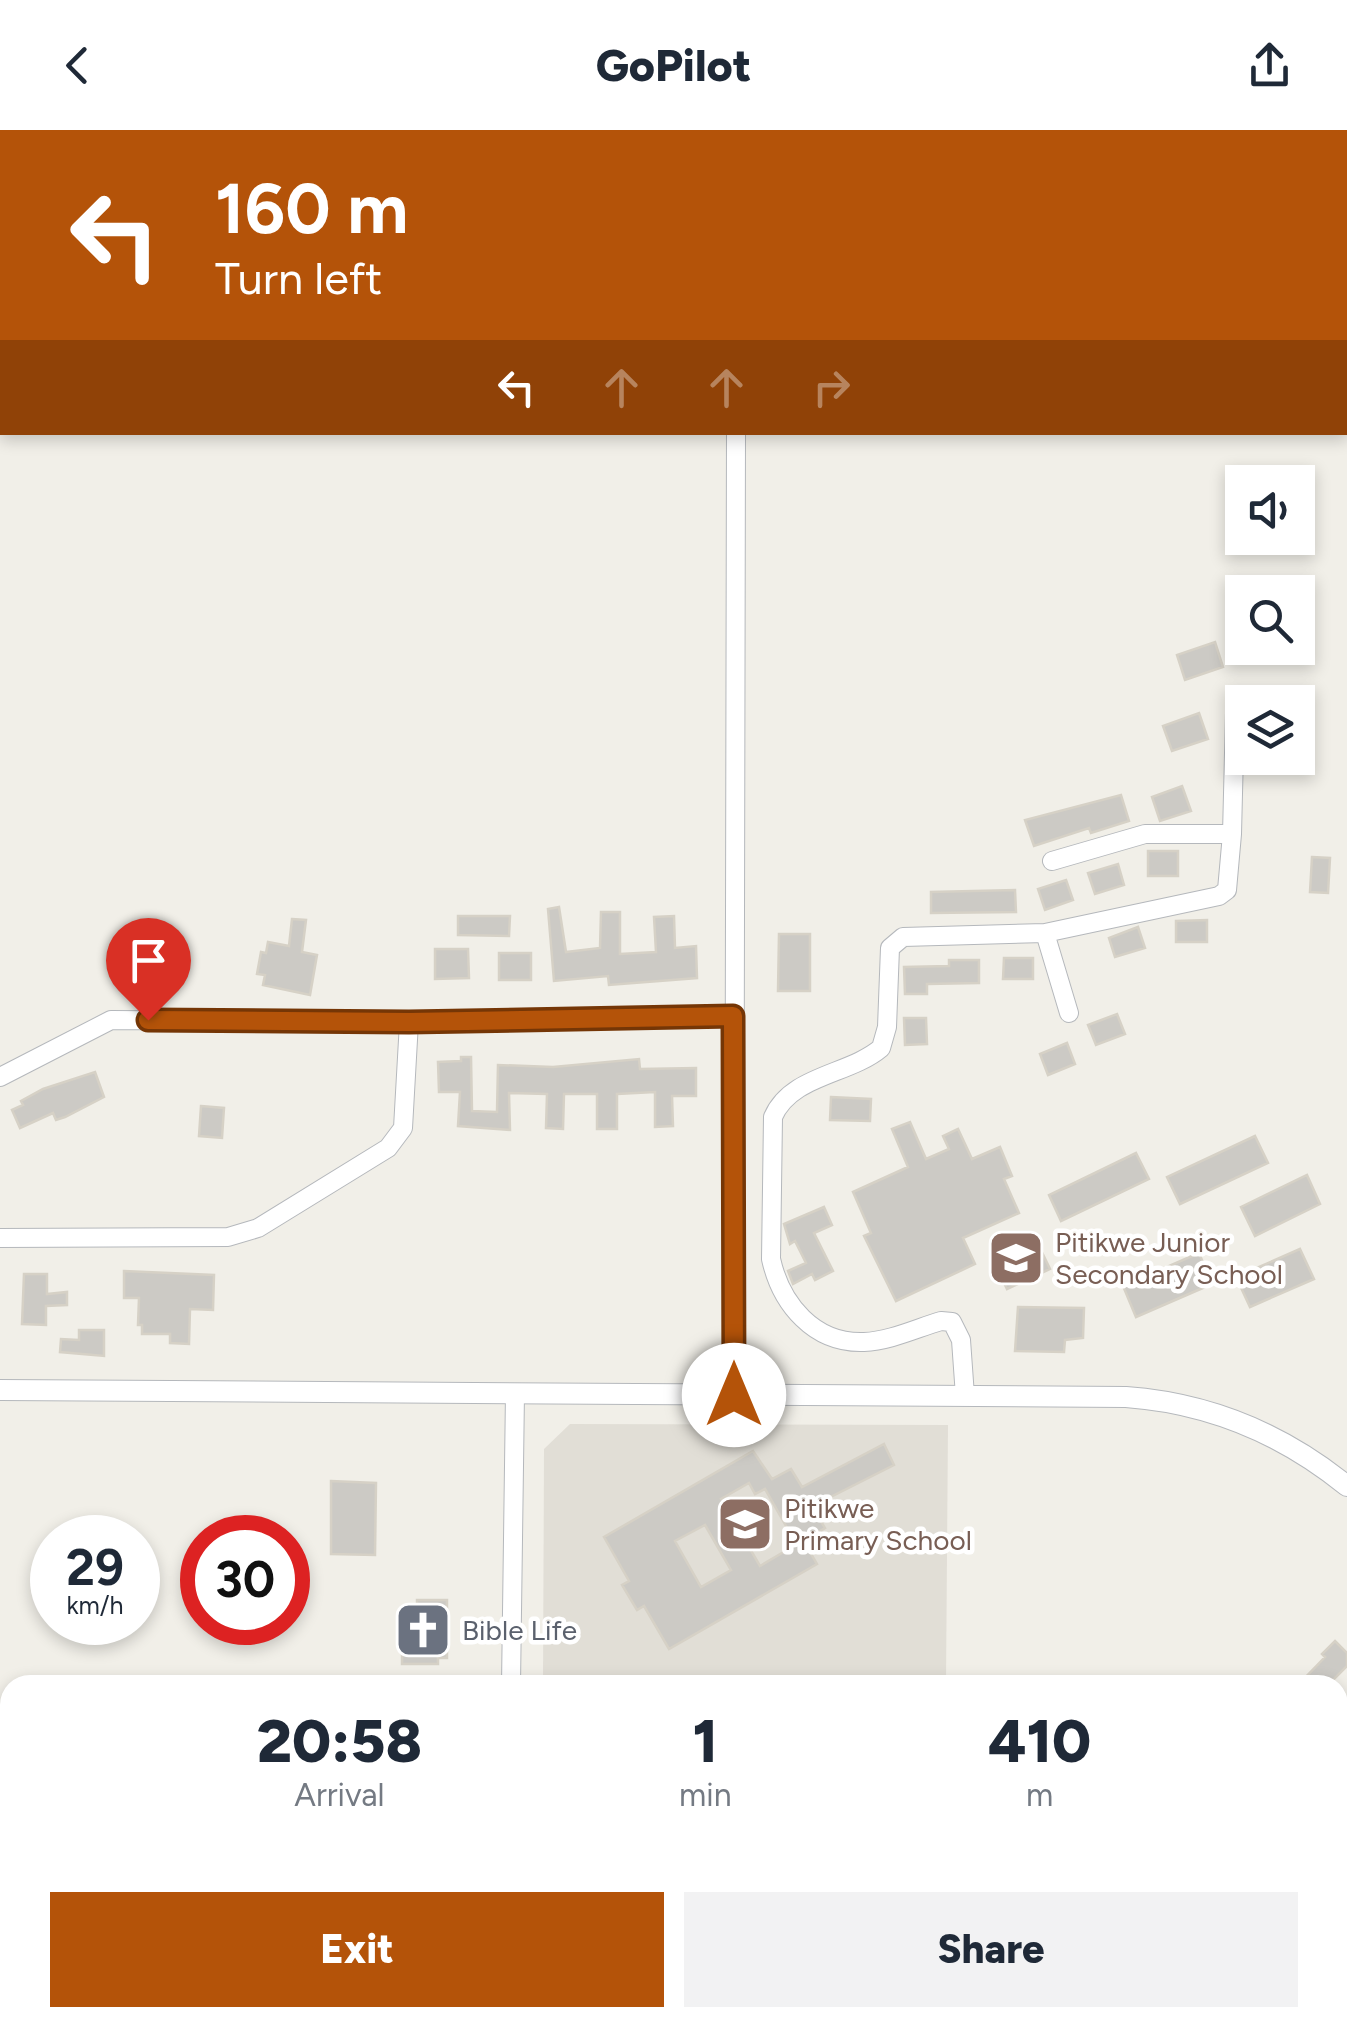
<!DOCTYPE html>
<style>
body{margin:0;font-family:Figtree,sans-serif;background:#f2f2f3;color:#1f2937;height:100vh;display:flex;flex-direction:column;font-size:38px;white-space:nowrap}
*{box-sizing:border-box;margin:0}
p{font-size:32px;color:#747a83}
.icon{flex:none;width:55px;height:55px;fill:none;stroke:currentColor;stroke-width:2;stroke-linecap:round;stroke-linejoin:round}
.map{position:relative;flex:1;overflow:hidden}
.details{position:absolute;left:0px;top:1545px;width:1348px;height:352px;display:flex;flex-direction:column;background:#fff;border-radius:30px 30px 0 0;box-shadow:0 5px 15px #0003}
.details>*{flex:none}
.hud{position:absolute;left:0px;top:0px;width:1348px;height:305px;box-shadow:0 5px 15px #0003;background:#b45309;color:#fff;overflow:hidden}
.controls{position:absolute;left:1225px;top:335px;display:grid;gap:20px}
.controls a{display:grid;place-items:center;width:90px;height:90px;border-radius:0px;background:#fff;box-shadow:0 5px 15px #0003;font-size:50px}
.speed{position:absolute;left:30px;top:1385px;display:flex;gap:20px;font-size:50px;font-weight:700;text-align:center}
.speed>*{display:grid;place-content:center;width:130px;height:130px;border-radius:50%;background:#fff;box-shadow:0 5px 15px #0003;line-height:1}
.speed small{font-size:25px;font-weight:400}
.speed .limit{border:15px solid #d22;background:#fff;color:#111}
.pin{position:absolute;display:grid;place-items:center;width:85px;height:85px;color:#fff;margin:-102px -42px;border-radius:50% 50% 50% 0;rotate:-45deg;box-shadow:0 0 10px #0007}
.pin .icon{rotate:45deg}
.me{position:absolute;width:110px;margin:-55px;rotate:0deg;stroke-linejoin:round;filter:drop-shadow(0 0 8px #0008)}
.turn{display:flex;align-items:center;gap:35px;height:210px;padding:0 50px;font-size:45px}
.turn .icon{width:130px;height:130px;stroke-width:2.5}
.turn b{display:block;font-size:70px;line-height:85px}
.lanes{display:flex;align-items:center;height:95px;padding:0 50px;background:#0003;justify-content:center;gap:50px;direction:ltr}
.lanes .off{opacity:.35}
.eta{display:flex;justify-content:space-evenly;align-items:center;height:170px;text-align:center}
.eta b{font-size:60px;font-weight:800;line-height:70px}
.primary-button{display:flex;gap:20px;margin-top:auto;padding:20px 50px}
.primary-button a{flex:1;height:115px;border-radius:0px;background:#b45309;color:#fff;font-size:40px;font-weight:800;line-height:115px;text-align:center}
.primary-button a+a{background:#f2f2f3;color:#1f2937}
header{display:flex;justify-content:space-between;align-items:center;height:130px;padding:0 50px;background:#fff;font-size:45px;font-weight:800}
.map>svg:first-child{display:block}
.education{fill:#e1ded6}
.building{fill:#cccac5;stroke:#d6d1c6;stroke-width:2.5;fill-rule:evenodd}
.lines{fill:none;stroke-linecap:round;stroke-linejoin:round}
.minor-casing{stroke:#b5b8bc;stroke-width:20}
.tertiary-casing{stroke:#b5b8bc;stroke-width:22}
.minor{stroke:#fff;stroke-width:18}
.tertiary{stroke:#fff;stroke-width:20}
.route-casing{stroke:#753606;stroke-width:25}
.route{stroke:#b45309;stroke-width:18}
.labels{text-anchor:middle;stroke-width:9;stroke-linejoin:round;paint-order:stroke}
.education-label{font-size:28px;fill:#785e54;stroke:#fff;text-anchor:start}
.worship-label{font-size:28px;fill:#5b616d;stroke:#fff;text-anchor:start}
</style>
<header><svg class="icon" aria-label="back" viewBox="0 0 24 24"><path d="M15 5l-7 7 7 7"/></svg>GoPilot<svg class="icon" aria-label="share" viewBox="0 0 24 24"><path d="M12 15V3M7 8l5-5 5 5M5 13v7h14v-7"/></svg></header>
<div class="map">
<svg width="1347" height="1896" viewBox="0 0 1347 1896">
<rect width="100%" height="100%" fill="#f1efe8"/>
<path class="education" d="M 570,1294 L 948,1295 L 946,1555 L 543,1555 L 544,1319 Z"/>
<path class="building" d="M 1215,512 L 1223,537 L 1185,550 L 1177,525 Z
M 1199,583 L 1208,609 L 1172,621 L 1163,596 Z
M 1182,656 L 1191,681 L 1160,691 L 1152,667 Z
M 1121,665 L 1129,691 L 1091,703 L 1089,698 L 1034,716 L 1025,690 Z
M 1148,721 L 1178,721 L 1178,746 L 1148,746 Z
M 1312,727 L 1330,728 L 1328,763 L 1310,762 Z
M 1118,734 L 1124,755 L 1095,764 L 1088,743 Z
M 1066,750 L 1073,770 L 1045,780 L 1038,759 Z
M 1015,760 L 1016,782 L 931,783 L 931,762 Z
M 559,777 L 566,822 L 600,818 L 601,782 L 620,782 L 620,824 L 656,822 L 654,787 L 674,786 L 675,818 L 696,816 L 697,848 L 609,855 L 608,846 L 554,851 L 548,779 Z
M 458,786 L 510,786 L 509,806 L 458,805 Z
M 292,789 L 306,790 L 302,822 L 317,825 L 310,865 L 263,855 L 265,845 L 257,844 L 261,822 L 266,823 L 268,812 L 289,816 Z
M 1207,790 L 1207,812 L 1176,812 L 1176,791 Z
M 1138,797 L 1145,818 L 1115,827 L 1109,808 Z
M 779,804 L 810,804 L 810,861 L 778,861 Z
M 435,819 L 468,819 L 469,848 L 435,849 Z
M 499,823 L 531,823 L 531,850 L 499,850 Z
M 1004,828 L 1033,828 L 1033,849 L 1003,849 Z
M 949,830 L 979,830 L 979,853 L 927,854 L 927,864 L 905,864 L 904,837 L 949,836 Z
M 1117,884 L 1125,904 L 1096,915 L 1088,895 Z
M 904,888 L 926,888 L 927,914 L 905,915 Z
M 1067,913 L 1075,934 L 1048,945 L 1040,924 Z
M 461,927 L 471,927 L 472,981 L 497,982 L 498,935 L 553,937 L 639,929 L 640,939 L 696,938 L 696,966 L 672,966 L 673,996 L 655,997 L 655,962 L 617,964 L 617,999 L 597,999 L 597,964 L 564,964 L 563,999 L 546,998 L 547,964 L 509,963 L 510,1000 L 458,996 L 460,962 L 439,962 L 438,932 L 461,931 Z
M 95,942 L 104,967 L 65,987 L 56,990 L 53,983 L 20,998 L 12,980 L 23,975 L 21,971 L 43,959 Z
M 831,967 L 871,969 L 870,991 L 830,990 Z
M 201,976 L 224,978 L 222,1008 L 199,1006 Z
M 910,992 L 926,1029 L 949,1019 L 943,1006 L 958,999 L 972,1029 L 1000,1017 L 1012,1046 L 1004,1049 L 1019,1083 L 963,1108 L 975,1134 L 896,1171 L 864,1106 L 871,1103 L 853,1062 L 908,1037 L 892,999 Z
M 1255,1006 L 1268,1033 L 1180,1074 L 1167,1047 Z
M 1136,1023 L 1149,1049 L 1061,1091 L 1049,1065 Z
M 1307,1045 L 1320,1074 L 1255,1106 L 1241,1077 Z
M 824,1077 L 832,1095 L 814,1103 L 833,1141 L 815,1150 L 812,1144 L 793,1154 L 788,1141 L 806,1133 L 795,1111 L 790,1114 L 784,1094 Z
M 1037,1112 L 1050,1139 L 1007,1159 L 994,1132 Z
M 1300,1119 L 1314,1149 L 1250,1177 L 1236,1147 Z
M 1199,1123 L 1212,1154 L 1136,1187 L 1123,1156 Z
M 124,1141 L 214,1145 L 213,1180 L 190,1179 L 189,1214 L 170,1213 L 170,1204 L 142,1204 L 142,1195 L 138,1195 L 139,1168 L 124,1168 Z
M 24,1144 L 47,1144 L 47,1164 L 67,1162 L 67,1175 L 46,1176 L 46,1195 L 22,1194 Z
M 1018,1177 L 1084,1178 L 1083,1208 L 1065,1210 L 1064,1222 L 1015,1221 Z
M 79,1200 L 104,1200 L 104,1226 L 60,1222 L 61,1209 L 79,1210 Z
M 884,1314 L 894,1335 L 805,1380 L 807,1388 L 817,1385 L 825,1398 L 807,1409 L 810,1415 L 807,1417 L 817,1434 L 669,1519 L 644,1476 L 637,1480 L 622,1455 L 629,1451 L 604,1407 L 753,1321 L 772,1349 L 791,1339 L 802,1357 ZM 749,1353 L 755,1364 L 765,1359 L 794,1410 L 785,1415 L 787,1420 L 760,1436 L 721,1369 ZM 705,1395 L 731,1440 L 701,1457 L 675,1411 Z
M 331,1351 L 376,1353 L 375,1425 L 331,1424 Z
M 417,1470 L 447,1470 L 447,1528 L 438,1528 L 438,1534 L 402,1534 L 402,1477 L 417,1477 Z
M 1335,1511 L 1347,1523 L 1347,1536 L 1328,1555 L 1298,1555 L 1325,1527 L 1322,1524 Z"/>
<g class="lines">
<g class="minor-casing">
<path id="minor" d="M 737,2 L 737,0
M 1345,69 L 1347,62
M 1345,106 L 1347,106
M 1345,269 L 1347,269
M 1052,731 L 1145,704 L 1232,704
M 1045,803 L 1069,883
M 0,947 L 111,890 L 409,892 L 733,886
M 0,1108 L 228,1107 L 258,1098 L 388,1018 L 403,998 L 409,892
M 734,1265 L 736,302
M 965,1266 L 961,1210 L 952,1192 L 941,1191 C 917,1198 890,1211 864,1212 C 814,1214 781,1174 771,1129 L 773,987 C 791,945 849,945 881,918 L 887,897 L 890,818 L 903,807 L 1045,803 L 1219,766 L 1227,760 L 1232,704 L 1235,583
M 511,1555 L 515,1263
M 1347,1602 L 1341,1818 L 1347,1838
M 76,1888 L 81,1896
M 252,1888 L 257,1896
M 430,1888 L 435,1896
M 591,1888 L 596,1896
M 734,1896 L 748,1888"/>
</g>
<g class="tertiary-casing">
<path id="tertiary" d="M 0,1260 L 1126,1267 C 1209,1273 1283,1304 1347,1356"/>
</g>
<use href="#minor" class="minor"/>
<use href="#tertiary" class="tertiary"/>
</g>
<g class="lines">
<g class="route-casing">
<path id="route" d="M 148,890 L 409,892 L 733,886 L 734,1265"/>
</g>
<use href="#route" class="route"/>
</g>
<defs>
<g id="school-square" transform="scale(2.875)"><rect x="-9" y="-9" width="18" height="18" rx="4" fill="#8d6e63" stroke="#fff"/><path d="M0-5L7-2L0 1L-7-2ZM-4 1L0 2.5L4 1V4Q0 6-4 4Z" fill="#fff"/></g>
<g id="church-square" transform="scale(2.875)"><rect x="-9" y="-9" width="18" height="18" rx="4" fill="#6b7280" stroke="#fff"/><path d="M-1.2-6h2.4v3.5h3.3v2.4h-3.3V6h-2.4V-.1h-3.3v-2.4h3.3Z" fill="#fff"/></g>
</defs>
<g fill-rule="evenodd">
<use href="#school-square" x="1016" y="1128"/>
<use href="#school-square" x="745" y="1394"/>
<use href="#church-square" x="423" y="1500"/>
</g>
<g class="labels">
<g class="education-label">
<text x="1055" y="1122">Pitikwe Junior<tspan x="1055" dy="32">Secondary School</tspan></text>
<text x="784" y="1388">Pitikwe<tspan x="784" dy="32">Primary School</tspan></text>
</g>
<g class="worship-label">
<text x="462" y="1510">Bible Life</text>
</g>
</g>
</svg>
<div class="controls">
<a><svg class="icon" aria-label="sound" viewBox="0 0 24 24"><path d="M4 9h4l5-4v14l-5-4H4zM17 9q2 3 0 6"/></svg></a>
<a><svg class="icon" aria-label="search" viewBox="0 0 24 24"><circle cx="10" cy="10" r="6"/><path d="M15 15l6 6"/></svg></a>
<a><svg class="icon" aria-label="layers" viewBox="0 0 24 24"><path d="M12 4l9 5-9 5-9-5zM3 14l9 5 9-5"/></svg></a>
</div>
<div class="speed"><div>29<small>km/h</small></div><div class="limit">30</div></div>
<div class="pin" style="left:148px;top:890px;background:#d93025"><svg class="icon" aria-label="arrive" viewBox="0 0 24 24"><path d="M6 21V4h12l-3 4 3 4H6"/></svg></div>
<svg class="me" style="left:734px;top:1265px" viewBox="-20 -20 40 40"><circle r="19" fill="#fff"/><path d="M0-13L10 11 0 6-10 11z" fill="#b45309"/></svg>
<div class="hud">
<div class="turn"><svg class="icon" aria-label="left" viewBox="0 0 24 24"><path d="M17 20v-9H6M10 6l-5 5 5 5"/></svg><div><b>160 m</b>Turn left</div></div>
<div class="lanes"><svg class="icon" aria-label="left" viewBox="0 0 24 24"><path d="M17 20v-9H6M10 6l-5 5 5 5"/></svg><svg class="icon off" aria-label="ahead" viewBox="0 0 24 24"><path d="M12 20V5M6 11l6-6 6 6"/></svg><svg class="icon off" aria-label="ahead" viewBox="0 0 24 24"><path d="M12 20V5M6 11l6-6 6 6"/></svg><svg class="icon off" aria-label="right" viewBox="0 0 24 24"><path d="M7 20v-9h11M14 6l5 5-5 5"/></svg></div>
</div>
<section class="details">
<div class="eta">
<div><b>20:58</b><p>Arrival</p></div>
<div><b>1</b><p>min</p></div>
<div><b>410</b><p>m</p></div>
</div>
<div class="primary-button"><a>Exit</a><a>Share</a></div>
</section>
</div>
